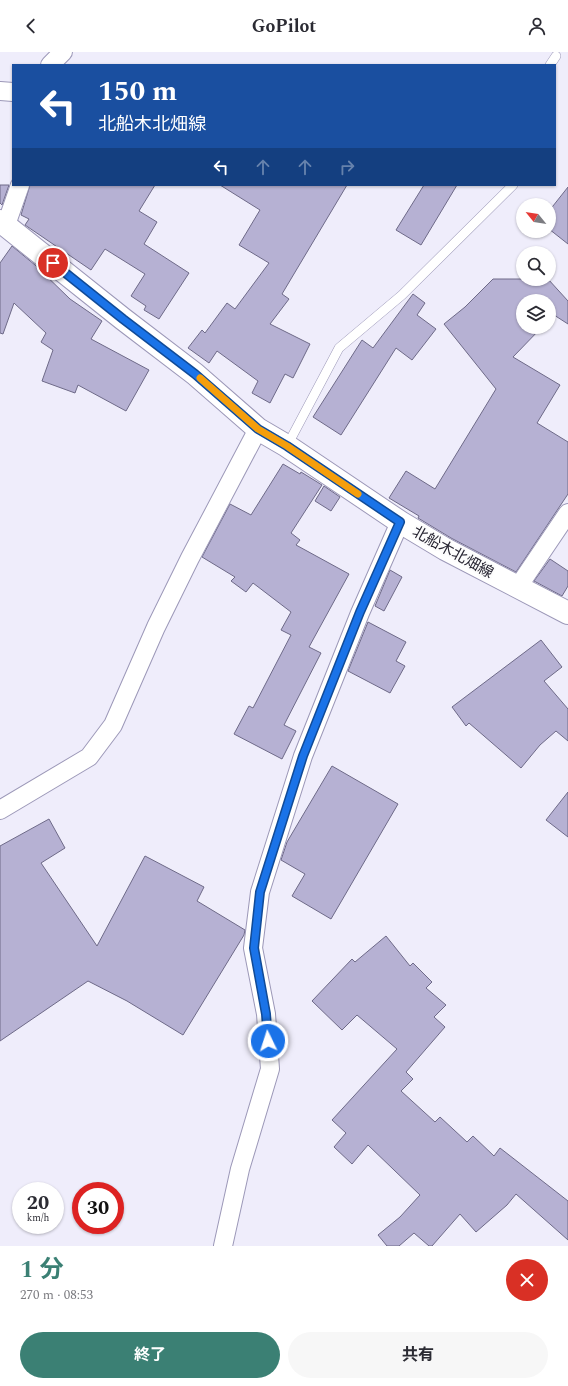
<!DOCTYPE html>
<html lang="ja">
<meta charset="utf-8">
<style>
body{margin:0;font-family:Spectral,"Noto Sans JP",serif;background:#f7f7f7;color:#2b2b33;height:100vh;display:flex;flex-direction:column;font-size:15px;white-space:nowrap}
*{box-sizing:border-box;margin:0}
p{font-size:13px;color:#7c7c81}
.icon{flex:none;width:22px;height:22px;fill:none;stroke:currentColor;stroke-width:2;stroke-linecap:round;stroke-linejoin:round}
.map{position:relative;height:1194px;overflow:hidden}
.drawer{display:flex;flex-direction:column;background:#fff;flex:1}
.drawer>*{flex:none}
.top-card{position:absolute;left:12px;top:12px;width:544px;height:122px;border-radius:0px;box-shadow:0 1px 3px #0004;background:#1a4fa0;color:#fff;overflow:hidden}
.needle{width:26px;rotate:300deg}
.fabs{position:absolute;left:516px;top:146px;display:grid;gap:8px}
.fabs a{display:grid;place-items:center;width:40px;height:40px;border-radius:50%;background:#fff;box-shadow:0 1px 3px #0004;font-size:20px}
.speed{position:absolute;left:12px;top:1130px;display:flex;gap:8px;font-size:20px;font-weight:700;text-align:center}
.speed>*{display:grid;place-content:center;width:52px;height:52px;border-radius:50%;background:#fff;box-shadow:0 1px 3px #0004;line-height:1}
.speed small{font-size:10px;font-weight:400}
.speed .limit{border:6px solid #d22;background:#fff;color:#111}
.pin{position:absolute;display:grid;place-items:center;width:34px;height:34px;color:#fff;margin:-17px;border:2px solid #fff;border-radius:50%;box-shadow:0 1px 4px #0007}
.me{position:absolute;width:44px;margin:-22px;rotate:356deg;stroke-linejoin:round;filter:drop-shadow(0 0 3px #0008)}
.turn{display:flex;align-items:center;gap:14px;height:84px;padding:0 20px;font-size:18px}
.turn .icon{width:52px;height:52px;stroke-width:2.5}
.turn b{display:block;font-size:28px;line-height:34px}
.lanes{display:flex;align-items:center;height:38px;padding:0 20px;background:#0003;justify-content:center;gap:20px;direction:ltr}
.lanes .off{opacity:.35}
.round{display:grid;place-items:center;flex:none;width:42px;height:42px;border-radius:21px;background:#f7f7f7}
.head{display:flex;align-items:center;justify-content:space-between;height:68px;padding:0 20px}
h1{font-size:24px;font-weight:700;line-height:30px;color:#3b8074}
.action{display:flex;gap:8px;margin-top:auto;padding:8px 20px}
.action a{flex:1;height:46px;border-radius:24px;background:#3b8074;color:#fff;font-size:16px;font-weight:700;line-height:46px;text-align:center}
.action a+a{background:#f7f7f7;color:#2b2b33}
header{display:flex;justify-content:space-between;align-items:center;height:52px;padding:0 20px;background:#fff;font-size:18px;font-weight:700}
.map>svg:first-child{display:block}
.building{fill:#b6b1d3;stroke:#6e6a88}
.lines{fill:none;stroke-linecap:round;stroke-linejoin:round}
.service-casing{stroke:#9c98b8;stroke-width:10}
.minor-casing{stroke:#9c98b8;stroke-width:20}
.secondary-casing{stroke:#9c98b8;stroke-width:24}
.service{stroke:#fff;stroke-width:9}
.minor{stroke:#fff;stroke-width:18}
.secondary{stroke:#fff;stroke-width:22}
.route-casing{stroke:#114b97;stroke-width:10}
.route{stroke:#1a73e8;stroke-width:7}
.slow{stroke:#f59e0b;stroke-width:7}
.labels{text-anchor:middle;stroke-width:4;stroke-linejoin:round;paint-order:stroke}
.street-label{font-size:15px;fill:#272532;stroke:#fcfcfc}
</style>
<header><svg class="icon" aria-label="back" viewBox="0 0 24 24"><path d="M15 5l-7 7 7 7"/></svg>GoPilot<svg class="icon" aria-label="person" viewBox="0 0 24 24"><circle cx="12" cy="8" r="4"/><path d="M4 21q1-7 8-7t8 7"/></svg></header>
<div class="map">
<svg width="568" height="1194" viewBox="0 0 568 1194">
<rect width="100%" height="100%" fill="#efedfb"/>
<path class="building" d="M 0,133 L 9,133 L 2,153 L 0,151 Z
M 30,133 L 155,133 L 139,159 L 157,170 L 144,192 L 189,221 L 159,267 L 144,258 L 146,254 L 131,244 L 145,222 L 105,197 L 91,218 L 25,173 L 29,167 L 21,163 Z
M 220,133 L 347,133 L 282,242 L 289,247 L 270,272 L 310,292 L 293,326 L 285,322 L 270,351 L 252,341 L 258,329 L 217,299 L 209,311 L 188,296 L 202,278 L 205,281 L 227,251 L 235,257 L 269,211 L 239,193 L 260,158 Z
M 424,133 L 457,133 L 421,193 L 396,178 Z
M 568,135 L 568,192 L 549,177 L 549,159 Z
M 12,194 L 35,213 L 70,247 L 102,269 L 91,287 L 149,318 L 126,359 L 78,333 L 75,341 L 42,329 L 53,298 L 41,290 L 46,281 L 14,251 L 3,282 L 0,281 L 0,211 Z
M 493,227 L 548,227 L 568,249 L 568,272 L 554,263 L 549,268 L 549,249 L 523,249 L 523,275 L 542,275 L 513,305 L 560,333 L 537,371 L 568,390 L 568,442 L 516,520 L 451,486 L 418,466 L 419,464 L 389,446 L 406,419 L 435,437 L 496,337 L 444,272 L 465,255 Z
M 413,242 L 425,251 L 417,263 L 436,277 L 412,308 L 396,296 L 341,383 L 313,365 L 362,288 L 373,296 Z
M 283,412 L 300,422 L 301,420 L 322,433 L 291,481 L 300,488 L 296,493 L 349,522 L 309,595 L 321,601 L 284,673 L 296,679 L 282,707 L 234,682 L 249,654 L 253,656 L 291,583 L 281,578 L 291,560 L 253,531 L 246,540 L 231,529 L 235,525 L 202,505 L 230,452 L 251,463 Z
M 324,434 L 340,445 L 331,459 L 315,449 Z
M 550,507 L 568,519 L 568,534 L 562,544 L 534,529 Z
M 390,518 L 402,525 L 384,559 L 375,554 Z
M 368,570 L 406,590 L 396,609 L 405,614 L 390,641 L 348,619 Z
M 541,588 L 562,615 L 544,629 L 568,657 L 568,689 L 556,679 L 540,693 L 521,716 L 469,671 L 466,674 L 452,655 Z
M 332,714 L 398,752 L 331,867 L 292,844 L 305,822 L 281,808 L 287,790 Z
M 568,740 L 568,785 L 546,768 Z
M 49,767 L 65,796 L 41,811 L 97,894 L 145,804 L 204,835 L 197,849 L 245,878 L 244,883 L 183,983 L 127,949 L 88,929 L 0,989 L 0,794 Z
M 386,884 L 410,914 L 413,911 L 432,930 L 426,936 L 446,953 L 434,965 L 445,975 L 406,1020 L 413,1027 L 401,1039 L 435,1070 L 440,1065 L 467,1090 L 473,1084 L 494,1104 L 500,1096 L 568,1149 L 568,1188 L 516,1142 L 507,1153 L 476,1180 L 460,1162 L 432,1194 L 429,1194 L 414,1181 L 399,1194 L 387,1194 L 378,1183 L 400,1165 L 420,1143 L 368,1093 L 352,1112 L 334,1095 L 346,1081 L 332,1068 L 397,997 L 357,963 L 342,978 L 312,949 L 352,907 L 355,910 Z"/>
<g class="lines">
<g class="service-casing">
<path id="service" d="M 550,13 L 556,4
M 287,394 L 339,296 L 402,243 L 513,133"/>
</g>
<g class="minor-casing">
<path id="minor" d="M 50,13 L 63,0
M 0,39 L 13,40
M 6,173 L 20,133
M 518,535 L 568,461
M 0,758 L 89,705 L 113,673 L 156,575 L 190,506 L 258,377
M 223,1194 L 240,1117 L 270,1017 L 266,962 L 253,896 L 260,840 L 303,704 L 360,561 L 400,470"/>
</g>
<g class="secondary-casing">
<path id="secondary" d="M 0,169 L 123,267 L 195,322 L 258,377 L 287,394 L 400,470 L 445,497 L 568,561"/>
</g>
<use href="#service" class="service"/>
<use href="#minor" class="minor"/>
<use href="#secondary" class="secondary"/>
</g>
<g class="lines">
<g class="route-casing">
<path id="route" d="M 53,211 L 123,267 L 195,322 L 258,377 L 287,394 L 400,470 L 360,560 L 303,704 L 260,840 L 254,896 L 266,962 L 268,989"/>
</g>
<use href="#route" class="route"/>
<path class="slow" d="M 200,326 L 258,377 L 287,394 L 358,442"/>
</g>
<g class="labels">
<g class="street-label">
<text transform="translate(453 500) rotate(29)" y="5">北船木北畑線</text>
</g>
</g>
</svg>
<div class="fabs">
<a><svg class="needle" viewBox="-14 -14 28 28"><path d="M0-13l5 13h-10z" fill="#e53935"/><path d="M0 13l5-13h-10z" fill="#7c7c81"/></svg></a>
<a><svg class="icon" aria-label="search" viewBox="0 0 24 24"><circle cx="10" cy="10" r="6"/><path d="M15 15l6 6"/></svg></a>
<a><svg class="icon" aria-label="layers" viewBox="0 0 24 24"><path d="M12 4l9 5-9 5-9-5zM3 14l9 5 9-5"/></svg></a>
</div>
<div class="speed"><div>20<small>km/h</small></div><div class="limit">30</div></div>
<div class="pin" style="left:53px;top:211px;background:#d93025"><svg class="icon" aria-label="arrive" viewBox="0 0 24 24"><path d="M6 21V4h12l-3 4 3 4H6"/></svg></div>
<svg class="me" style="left:268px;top:989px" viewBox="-20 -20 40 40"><circle r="17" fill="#1a73e8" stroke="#fff" stroke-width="3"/><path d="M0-11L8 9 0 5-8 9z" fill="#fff"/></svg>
<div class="top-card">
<div class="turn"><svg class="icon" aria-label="left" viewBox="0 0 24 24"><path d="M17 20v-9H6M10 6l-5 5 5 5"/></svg><div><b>150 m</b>北船木北畑線</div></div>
<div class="lanes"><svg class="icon" aria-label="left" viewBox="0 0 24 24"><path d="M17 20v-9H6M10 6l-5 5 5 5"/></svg><svg class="icon off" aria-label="ahead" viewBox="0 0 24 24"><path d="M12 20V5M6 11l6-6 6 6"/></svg><svg class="icon off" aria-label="ahead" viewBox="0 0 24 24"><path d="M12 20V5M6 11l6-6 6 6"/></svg><svg class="icon off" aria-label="right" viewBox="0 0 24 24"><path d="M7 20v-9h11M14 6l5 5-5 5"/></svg></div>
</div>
</div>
<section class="drawer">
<div class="head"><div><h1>1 分</h1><p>270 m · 08:53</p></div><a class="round" style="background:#d93025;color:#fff"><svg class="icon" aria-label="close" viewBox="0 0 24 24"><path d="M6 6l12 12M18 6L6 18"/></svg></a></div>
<div class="action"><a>終了</a><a>共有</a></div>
</section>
